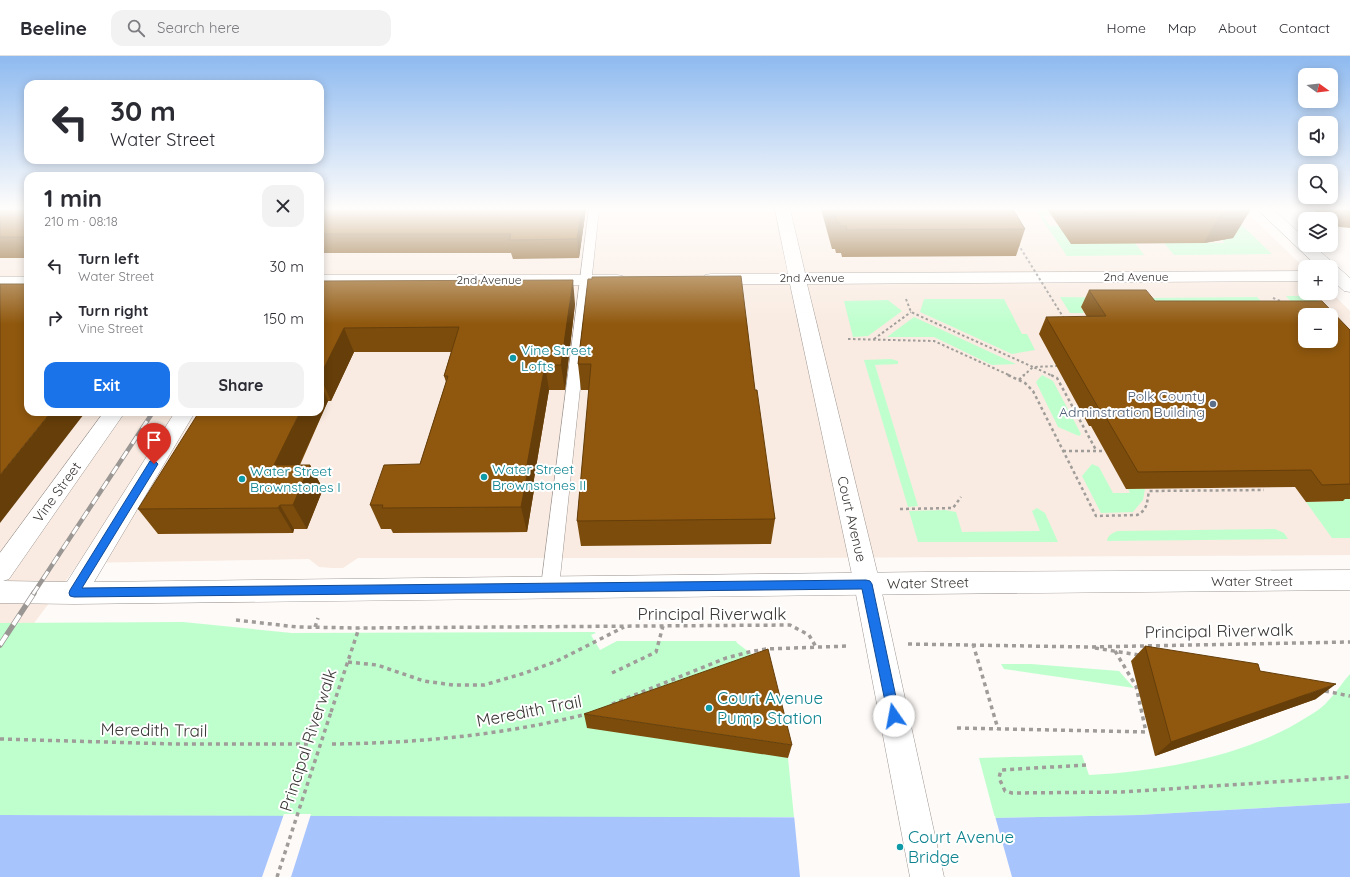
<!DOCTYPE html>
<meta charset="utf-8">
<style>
body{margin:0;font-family:Quicksand,sans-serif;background:#f2f2f3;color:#2b2b33;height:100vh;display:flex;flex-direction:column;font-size:15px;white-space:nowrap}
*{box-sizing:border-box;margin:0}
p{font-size:13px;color:#7c7c81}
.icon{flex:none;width:22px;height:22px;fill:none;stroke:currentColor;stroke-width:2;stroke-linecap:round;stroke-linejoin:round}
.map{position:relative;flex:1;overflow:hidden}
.sheet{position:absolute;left:24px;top:116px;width:300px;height:244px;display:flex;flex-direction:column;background:#fff;border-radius:12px;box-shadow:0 2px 10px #0003}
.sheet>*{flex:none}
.top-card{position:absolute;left:24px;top:24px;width:300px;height:84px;border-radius:12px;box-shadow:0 2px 10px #0003;background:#fff;color:#2b2b33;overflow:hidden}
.needle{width:26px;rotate:105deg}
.buttons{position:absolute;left:1298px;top:12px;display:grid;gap:8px}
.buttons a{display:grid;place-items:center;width:40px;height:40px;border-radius:8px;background:#fff;box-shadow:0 2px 10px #0003;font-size:20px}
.pin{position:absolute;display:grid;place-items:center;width:34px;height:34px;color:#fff;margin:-41px -17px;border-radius:50% 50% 50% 0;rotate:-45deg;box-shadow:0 0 4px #0007}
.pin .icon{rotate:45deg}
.me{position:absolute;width:44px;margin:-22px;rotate:348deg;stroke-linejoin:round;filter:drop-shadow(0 0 3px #0008)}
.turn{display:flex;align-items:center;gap:14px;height:84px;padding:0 20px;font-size:18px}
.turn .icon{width:52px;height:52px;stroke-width:2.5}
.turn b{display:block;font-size:28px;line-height:34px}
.round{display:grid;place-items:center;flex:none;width:42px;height:42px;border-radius:12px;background:#f2f2f3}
.overview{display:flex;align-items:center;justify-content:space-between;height:68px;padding:0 20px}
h1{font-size:24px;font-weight:800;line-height:30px}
.primary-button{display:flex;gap:8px;margin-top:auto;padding:8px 20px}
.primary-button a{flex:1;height:46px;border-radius:12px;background:#1a73e8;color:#fff;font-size:16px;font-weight:800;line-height:46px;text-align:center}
.primary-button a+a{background:#f2f2f3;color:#2b2b33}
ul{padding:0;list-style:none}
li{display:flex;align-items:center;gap:12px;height:52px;padding:0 20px}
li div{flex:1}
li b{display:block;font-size:15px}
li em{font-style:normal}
header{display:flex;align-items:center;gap:24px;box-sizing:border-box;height:56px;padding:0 20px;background:#fff;border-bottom:1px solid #e1e1e2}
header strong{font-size:19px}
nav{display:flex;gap:22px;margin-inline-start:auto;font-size:14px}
.search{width:280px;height:36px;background:#f2f2f3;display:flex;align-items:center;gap:10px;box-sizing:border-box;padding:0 14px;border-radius:12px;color:#7c7c81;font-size:15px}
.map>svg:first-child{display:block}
.built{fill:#f9ebe1;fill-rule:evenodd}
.green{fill:#bfffce}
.water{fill:#a8c4fd}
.pier{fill:#fefaf7}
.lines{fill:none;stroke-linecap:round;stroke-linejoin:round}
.lane-casing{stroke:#9d9692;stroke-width:1}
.street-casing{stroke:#9d9692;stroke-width:1}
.secondary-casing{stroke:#9d9692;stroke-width:1}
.path-far2{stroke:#9f9c99;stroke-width:2;stroke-dasharray:2.5 2.5;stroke-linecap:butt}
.path-far1{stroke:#9f9c99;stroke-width:2.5;stroke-dasharray:3 3;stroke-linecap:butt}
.path{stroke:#9f9c99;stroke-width:3.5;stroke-dasharray:4 4;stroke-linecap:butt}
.lane{fill:#fff;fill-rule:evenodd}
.street{fill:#fff;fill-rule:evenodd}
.secondary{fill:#fff;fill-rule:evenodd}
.rail-far1-casing{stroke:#9a9694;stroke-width:4.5}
.rail-casing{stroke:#9a9694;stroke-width:5.5}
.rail-far1{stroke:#fff;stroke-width:3;stroke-dasharray:9;stroke-linecap:butt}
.rail{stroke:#fff;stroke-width:4;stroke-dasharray:12;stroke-linecap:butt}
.path-bridge-far1{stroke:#9f9c99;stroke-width:2;stroke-dasharray:2.5 2.5;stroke-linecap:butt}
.path-bridge{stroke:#9f9c99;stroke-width:3.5;stroke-dasharray:4 4;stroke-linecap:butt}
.wall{fill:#7c4c0c}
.shaded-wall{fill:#653e0a}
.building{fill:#90580e;stroke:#653e0a;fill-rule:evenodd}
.route{fill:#1a73e8;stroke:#114b97}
.culture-dot{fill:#0f9aa8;stroke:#fff;stroke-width:1.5}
.service-dot{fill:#5c6f8a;stroke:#fff;stroke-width:1.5}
.labels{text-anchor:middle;stroke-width:4;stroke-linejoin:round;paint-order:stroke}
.far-street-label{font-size:12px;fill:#3a3735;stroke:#fff}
.culture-label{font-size:14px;fill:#0d838f;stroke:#fff;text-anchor:start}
.service-label{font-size:14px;fill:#4e5e75;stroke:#fff;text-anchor:end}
.street-label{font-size:14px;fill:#3a3735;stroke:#fff}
.near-street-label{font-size:17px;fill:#3a3735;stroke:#fff}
.near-culture-label{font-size:17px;fill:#0d838f;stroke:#fff;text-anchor:start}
</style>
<header>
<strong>Beeline</strong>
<div class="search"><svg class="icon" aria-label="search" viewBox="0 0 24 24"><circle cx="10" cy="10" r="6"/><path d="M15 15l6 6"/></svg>Search here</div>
<nav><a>Home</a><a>Map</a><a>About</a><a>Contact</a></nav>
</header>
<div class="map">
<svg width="1350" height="821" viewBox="0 0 1350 821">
<rect width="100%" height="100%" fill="#fefaf7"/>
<path class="built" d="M 0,153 L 28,153 L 28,356 L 320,356 L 320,153 L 1243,153 L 1305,212 L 1305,237 L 1331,236 L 1350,255 L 1350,259 L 1349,260 L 1350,261 L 1350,499 L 788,502 L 358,502 L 343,512 L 332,512 L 319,511 L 309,503 L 79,507 L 8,602 L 0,602 L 0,535 L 19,509 L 0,509 ZM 1305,259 L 1331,259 L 1331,285 L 1305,285 Z"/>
<path class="green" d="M 1035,153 L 1047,153 L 1051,159 L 1043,160 L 1050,170 L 1059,170 L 1135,187 L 1144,199 L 1067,200 Z
M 1193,153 L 1225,153 L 1272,198 L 1174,199 L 1164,187 L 1225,187 Z
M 1286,240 L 1313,240 L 1340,266 L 1331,259 L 1295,250 Z
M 1060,241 L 1130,242 L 1081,251 L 1084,257 L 1070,257 Z
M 1257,241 L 1271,255 L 1163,262 L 1147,242 Z
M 924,243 L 1004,243 L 1022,278 L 1027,278 L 1035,294 L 1012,298 L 920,256 Z
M 888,244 L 902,255 L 868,280 L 853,281 L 844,245 Z
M 914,261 L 1016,308 L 992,309 L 934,281 L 887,281 Z
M 891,303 L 898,305 L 898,308 L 875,309 L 918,450 L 908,451 L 864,304 Z
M 1042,319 L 1053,325 L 1081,378 L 1079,380 L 1058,371 L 1036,326 Z
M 1092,408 L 1099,411 L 1113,437 L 1130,437 L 1128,433 L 1145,433 L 1143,444 L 1133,456 L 1101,457 L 1082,420 Z
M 1341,443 L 1350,443 L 1350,482 L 1332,482 L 1306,446 L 1342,445 Z
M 1037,452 L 1045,457 L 1058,486 L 918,486 L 909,455 L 945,454 L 956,456 L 962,476 L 1040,475 L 1032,455 Z
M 1275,473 L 1284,477 L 1288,483 L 1107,485 C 1108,479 1112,477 1118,475 Z
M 183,566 L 292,577 L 594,576 L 596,577 L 591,579 L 600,594 L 617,585 L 736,585 L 737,587 L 765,608 L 788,702 L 794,761 L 517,761 L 0,759 L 0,567 Z
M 1001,608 L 1031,608 L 1119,615 L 1134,632 L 1004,613 Z
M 1350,618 L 1350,747 L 1139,759 L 995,762 L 979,702 L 1082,699 L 1089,719 C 1158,716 1249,699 1307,661 C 1314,657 1322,652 1327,646 C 1335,638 1342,627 1350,618 Z"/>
<path class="water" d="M 1350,747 L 1350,821 L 0,821 L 0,759 L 995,762 L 1139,759 Z"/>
<path class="pier" d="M 284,758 L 311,758 L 291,821 L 262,821 Z
M 794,759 L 995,760 L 1012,821 L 800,821 Z"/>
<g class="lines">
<g class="lane-casing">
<path id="lane" d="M 589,153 L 599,153 L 559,531 L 556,536 L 550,539 L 544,536 L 541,531 Z"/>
</g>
<g class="street-casing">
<path id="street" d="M 104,356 L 125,356 L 9,523 L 3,525 L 67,526 L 175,356 L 195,356 L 94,526 L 925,516 L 1350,514 L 1350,534 L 925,538 L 74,548 L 0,547 L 0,497 Z"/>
</g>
<g class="secondary-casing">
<path id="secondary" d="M 775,153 L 790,153 L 805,217 L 1305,215 L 1305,225 L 807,228 L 880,528 L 944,821 L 910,821 L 854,528 L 790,228 L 711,228 L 705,227 L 703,223 L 705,219 L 711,218 L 788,218 Z
M 1257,153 L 1273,153 L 1305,182 L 1305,189 L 1313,189 L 1350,222 L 1350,236 L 1344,235 L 1331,223 L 1331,211 L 1318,211 Z
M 320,219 L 617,219 L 623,220 L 625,224 L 623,228 L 617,229 L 320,229 Z
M 0,221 L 28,221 L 28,231 L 0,231 Z"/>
</g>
<path class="path-far2" d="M 1309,162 L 1318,159
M 1273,242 L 1283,246
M 906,243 L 911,256 L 1033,311 L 1057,310
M 848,283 L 934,285 L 1011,320
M 874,283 L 911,256
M 1023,320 L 1033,311 L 1053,320"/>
<path class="path-far1" d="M 1008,319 L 1025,327 L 1033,335 L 1096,460 L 1137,459 C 1148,454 1147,445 1149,435 L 1264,434
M 1051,319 L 1057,322 L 1096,394
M 1019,324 L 1024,319
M 1063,395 L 1104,395
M 900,453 L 953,452 L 961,441"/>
<path class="path" d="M 236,564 L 297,571 L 359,572 L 790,569 L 809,579 L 816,591
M 315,571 L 318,562
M 908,588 L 1088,591 L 1350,586
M 973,588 L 998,673
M 1095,592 L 1139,599
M 1115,595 L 1136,630 L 1146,676
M 348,606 L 377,609 L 424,625 L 453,629 L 484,629 L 525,617 L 557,605 L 624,571
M 612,617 L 656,596 L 663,570
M 1325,635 L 1350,640
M 612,648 L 726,602 L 749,596 L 766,593 L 849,590
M 331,656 L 359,572
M 957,672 L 1149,676
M 0,683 L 174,688 L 308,688
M 332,688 C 419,687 503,679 587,658
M 1086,709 L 1001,714 L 999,722 L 1005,735 L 1012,737 L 1122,736 L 1350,721"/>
<use href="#lane" class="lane"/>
<use href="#street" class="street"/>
<use href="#secondary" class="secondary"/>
<g class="rail-far1-casing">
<path id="rail-far1" d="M 33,538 L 153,356"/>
</g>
<g class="rail-casing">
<path id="rail" d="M 0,589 L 34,537"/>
</g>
<use href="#rail-far1" class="rail-far1"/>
<use href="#rail" class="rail"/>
<path class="path-bridge-far1" d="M 1018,188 L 1065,264"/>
<path class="path-bridge" d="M 277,821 L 331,656"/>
</g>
<path class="wall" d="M 0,153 L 28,153 L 28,202 L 0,202 Z
M 320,153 L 586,153 L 579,202 L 513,203 L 511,197 L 320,197 Z
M 821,153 L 1013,153 L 1025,173 L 1016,200 L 842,201 L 841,197 L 836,197 L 835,193 L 832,193 Z
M 1047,153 L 1251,153 L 1233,182 L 1204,187 L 1071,188 Z
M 1314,153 L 1350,153 L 1350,172 L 1331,170 L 1331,163 L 1321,163 Z
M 588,223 L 755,334 L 775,463 L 771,488 L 581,490 L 577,465 L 589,334 L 581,334 L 578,308 Z
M 320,225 L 575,248 L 565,334 L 549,334 L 533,429 L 534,434 L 527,476 L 393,477 L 391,473 L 381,473 L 370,449 L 420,408 L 446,326 L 444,320 L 451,296 L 354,296 L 331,345 L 328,345 L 300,409 L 310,409 L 323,433 L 307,473 L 294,473 L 293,477 L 158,478 L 138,453 L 320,356 Z
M 1089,234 L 1155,245 L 1350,274 L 1350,443 L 1345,443 L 1343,445 L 1306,446 L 1295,431 L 1126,433 L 1091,370 L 1089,370 L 1039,278 L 1046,261 L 1087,261 L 1081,251 Z
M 1145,590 L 1260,615 L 1316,643 L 1155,700 L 1131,605 Z
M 584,658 L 792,689 L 788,702 L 587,672 Z"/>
<path class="shaded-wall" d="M 582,153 L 586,153 L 579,202 L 577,183 Z
M 1242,153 L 1251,153 L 1233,182 L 1204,187 L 1221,156 Z
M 573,224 L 575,248 L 565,334 L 561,309 Z
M 344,272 L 354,296 L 331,345 L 320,320 Z
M 545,309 L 549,334 L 533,429 L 534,434 L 527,476 L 521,451 L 527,409 Z
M 320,326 L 328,345 L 288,433 L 274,409 L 300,356 L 320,356 Z
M 51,356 L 83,356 L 84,358 L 0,467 L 0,419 Z
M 310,409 L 323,433 L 307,473 L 293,449 Z
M 280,449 L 294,473 L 293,477 L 278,452 Z
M 1336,628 L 1316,643 L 1155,700 L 1171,686 Z"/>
<path class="building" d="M 0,153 L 28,153 L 28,181 L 0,181 Z
M 320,153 L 582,153 L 577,183 L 509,184 L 511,178 L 320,178 Z
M 833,153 L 1013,153 L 1025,173 L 847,174 L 846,170 L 840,170 L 840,167 L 837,166 Z
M 1081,153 L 1242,153 L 1221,156 L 1084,157 Z
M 1335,153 L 1350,153 L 1350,155 Z
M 741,220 L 755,334 L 757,334 L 775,463 L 577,465 L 591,308 L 578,308 L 588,223 L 592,223 L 592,221 Z
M 573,224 L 561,309 L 545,309 L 527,409 L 529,409 L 521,451 L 382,452 L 383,449 L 370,449 L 384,409 L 420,408 L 448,320 L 444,320 L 459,271 L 344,272 L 320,320 L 320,225 Z
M 0,228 L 28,228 L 28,356 L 51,356 L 0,419 Z
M 1089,234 L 1146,234 L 1155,245 L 1322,245 L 1350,274 L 1350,428 L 1322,429 L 1311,414 L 1138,416 L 1101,353 L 1099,353 L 1046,261 L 1106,260 ZM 1305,259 L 1331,259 L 1331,285 L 1305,285 Z
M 199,356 L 300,356 L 274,409 L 310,409 L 293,449 L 280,449 L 278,452 L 138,453 Z
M 1145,590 L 1258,608 L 1260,615 L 1336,628 L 1171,686 Z
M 768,593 L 792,689 L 584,658 Z"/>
<linearGradient id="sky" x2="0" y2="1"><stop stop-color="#8ebaf0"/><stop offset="0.57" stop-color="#fffdfb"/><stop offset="1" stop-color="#fffdfb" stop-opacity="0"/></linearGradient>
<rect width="1350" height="268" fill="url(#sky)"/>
<path class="route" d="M 154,404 L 158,408 L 82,532 L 866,524 L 870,525 L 872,528 L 900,660 L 898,664 L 894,666 L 890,664 L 888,660 L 862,533 L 74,541 L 70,540 L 69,537 L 70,534 L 150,405 Z"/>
<g class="culture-dot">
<circle cx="513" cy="302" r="4"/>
<circle cx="484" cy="421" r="4"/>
<circle cx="242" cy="423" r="4"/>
<circle cx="709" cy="652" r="4"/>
<circle cx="900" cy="791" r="4"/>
</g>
<circle class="service-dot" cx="1213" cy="348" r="4"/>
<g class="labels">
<g class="far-street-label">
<text x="1136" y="225">2nd Avenue</text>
<text x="812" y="226">2nd Avenue</text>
<text x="489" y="228">2nd Avenue</text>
</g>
<g class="culture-label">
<text x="521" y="299">Vine Street<tspan x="521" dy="16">Lofts</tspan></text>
<text x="492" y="418">Water Street<tspan x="492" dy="16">Brownstones II</tspan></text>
<text x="250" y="420">Water Street<tspan x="250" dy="16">Brownstones I</tspan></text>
</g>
<g class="service-label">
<text x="1205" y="345">Polk County<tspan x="1205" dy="16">Adminstration Building</tspan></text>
</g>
<g class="street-label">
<text transform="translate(57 436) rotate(-54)" y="5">Vine Street</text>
<text transform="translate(852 463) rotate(77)" y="5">Court Avenue</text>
<text x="1252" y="530">Water Street</text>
<text transform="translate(928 527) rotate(-1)" y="5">Water Street</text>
</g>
<g class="near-street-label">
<text x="712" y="564">Principal Riverwalk</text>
<text transform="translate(1219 575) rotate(-1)" y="6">Principal Riverwalk</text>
<text transform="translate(529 655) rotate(-11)" y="6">Meredith Trail</text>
<text transform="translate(154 674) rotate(1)" y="6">Meredith Trail</text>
<text transform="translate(308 684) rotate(-72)" y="6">Principal Riverwalk</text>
</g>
<g class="near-culture-label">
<text x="717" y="648">Court Avenue<tspan x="717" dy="20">Pump Station</tspan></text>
<text x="908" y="787">Court Avenue<tspan x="908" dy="20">Bridge</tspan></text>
</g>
</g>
</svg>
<div class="buttons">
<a><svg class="needle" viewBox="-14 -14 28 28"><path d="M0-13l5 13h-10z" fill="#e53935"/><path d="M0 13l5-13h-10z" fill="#7c7c81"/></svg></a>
<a><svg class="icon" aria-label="sound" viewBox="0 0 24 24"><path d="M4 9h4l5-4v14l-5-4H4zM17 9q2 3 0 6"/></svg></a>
<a><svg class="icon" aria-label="search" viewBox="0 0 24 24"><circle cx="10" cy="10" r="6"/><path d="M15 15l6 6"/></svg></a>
<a><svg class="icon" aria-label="layers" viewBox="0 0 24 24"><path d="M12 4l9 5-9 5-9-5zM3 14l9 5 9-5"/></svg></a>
<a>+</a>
<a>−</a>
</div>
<div class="pin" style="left:154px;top:408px;background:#d93025"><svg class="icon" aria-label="arrive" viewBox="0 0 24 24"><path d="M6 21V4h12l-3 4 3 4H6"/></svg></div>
<svg class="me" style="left:894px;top:660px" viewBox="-20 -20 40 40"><circle r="19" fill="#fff"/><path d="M0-13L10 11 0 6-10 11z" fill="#1a73e8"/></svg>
<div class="top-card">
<div class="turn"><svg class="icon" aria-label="left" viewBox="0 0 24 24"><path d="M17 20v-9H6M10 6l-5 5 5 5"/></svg><div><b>30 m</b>Water Street</div></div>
</div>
<section class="sheet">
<div class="overview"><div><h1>1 min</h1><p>210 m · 08:18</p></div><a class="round"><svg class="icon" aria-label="close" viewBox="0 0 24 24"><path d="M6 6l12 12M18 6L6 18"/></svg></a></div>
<ul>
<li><svg class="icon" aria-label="left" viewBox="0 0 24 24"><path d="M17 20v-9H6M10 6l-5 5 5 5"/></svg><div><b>Turn left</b><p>Water Street</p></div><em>30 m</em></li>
<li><svg class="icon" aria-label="right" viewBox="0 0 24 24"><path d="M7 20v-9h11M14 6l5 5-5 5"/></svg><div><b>Turn right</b><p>Vine Street</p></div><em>150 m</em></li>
</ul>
<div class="primary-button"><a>Exit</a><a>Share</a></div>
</section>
</div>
